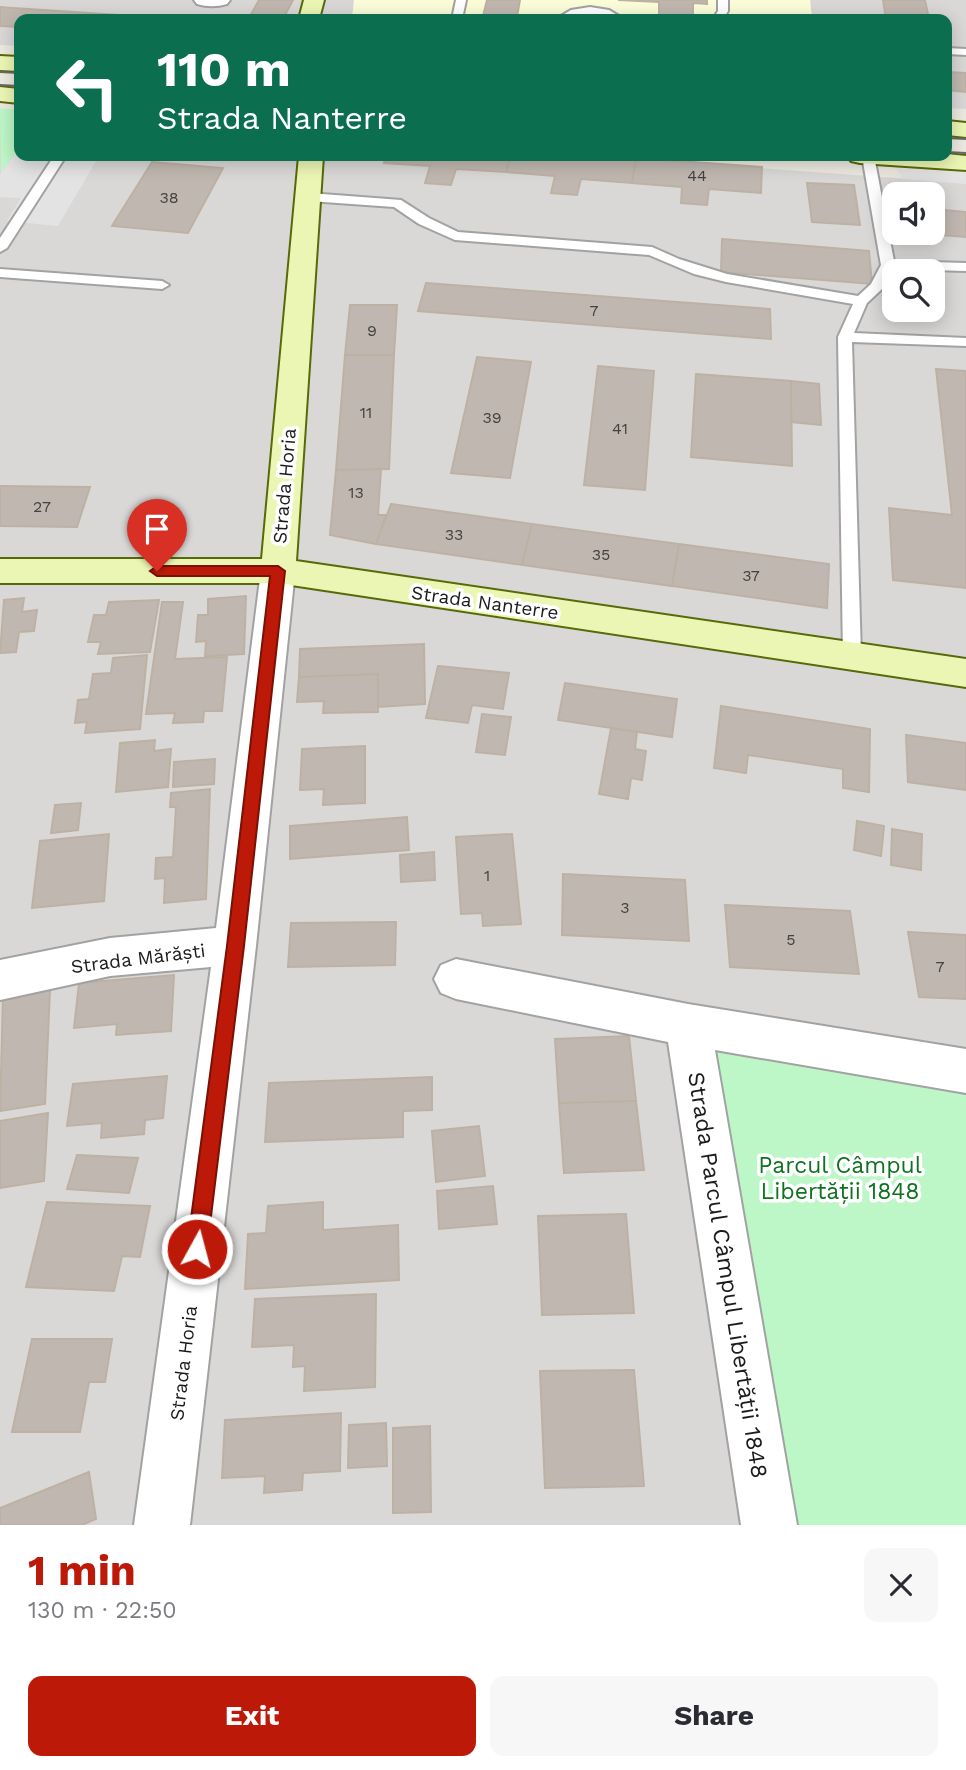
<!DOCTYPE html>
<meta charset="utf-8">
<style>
body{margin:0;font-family:"Work Sans",sans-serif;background:#f7f7f7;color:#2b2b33;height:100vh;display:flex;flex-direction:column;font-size:26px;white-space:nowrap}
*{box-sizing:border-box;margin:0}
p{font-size:23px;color:#7c7c81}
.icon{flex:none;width:38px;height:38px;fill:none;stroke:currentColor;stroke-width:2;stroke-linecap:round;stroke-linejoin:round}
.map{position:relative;height:1525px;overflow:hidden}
.details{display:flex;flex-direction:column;background:#fff;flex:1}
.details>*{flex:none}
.hud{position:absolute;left:14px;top:14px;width:938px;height:147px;border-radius:14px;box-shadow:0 4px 18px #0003;background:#0b6e4f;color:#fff;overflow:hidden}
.tools{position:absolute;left:882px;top:182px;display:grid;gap:14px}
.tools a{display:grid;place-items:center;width:63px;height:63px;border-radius:14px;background:#fff;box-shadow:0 4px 18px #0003;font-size:35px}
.pin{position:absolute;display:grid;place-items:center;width:60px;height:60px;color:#fff;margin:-72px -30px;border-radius:50% 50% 50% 0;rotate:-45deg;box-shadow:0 0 7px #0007}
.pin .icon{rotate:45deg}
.me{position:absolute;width:77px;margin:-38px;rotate:7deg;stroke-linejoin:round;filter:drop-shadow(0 0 5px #0008)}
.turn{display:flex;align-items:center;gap:24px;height:147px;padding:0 28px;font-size:32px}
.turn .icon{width:91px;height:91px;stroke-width:2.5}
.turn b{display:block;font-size:49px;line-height:60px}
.round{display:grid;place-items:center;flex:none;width:74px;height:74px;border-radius:14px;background:#f7f7f7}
.summary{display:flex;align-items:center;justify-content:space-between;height:119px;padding:0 28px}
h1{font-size:42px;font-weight:700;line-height:52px;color:#bd1908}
.action{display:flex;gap:14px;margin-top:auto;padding:14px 28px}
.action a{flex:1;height:80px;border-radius:14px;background:#bd1908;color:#fff;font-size:28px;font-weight:700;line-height:80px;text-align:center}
.action a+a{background:#f7f7f7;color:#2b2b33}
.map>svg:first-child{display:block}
.residential{fill:#d9d8d7;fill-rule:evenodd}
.education{fill:#fafdd8}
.park{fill:#bdf6c7}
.parking{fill:#e3e3e3}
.building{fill:#c0b8b0;stroke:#bdb1a3;stroke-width:2}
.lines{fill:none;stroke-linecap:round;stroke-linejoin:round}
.lane-casing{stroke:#a2a2a2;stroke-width:4}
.street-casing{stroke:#a2a2a2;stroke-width:4}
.secondary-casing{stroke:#576a09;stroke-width:4}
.lane{fill:#fff;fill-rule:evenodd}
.street{fill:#fff;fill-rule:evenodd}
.secondary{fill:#ecf6b4;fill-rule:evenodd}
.tram{stroke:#696969;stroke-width:2}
.route{fill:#bd1908;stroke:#7b1005;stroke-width:2}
.labels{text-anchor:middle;stroke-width:7;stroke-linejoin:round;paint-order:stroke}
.number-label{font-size:16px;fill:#444240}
.street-label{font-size:19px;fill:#1b1b1b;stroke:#fff}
.near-park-label{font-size:23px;fill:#0f7221;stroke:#fff}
.near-street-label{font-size:23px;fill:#1b1b1b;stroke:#fff}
</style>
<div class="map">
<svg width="966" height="1525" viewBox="0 0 966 1525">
<rect width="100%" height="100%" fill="#ece9e0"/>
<path class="residential" d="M 0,0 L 354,0 L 352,19 L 19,19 L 19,46 L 0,45 Z
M 810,0 L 966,0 L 966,109 L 947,108 L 947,19 L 812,19 Z
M 0,112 L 19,113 L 19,156 L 595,156 L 966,183 L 966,1525 L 0,1525 ZM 894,194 L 933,194 L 933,233 L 894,233 ZM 894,271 L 933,271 L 933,310 L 894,310 Z"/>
<path class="education" d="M 354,0 L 810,0 L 812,19 L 352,19 Z"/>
<path class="park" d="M 0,108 L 19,110 L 19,149 L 1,172 Z
M 688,1025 L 966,1071 L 966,1525 L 769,1525 Z"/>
<path class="parking" d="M 19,149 L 19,156 L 99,156 L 58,226 L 7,221 L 21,198 L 0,197 L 0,174 Z
M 896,168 L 966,173 L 966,184 L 903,179 Z"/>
<path class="building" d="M 259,0 L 293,0 L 283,19 L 217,19 L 219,16 L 249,18 Z
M 487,0 L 520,0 L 517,17 L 483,16 Z
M 618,0 L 707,0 L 707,4 L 693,3 L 693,19 L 659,19 L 659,2 Z
M 883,0 L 925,0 L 929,19 L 886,19 Z
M 0,7 L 13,8 L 165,18 L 19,19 L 19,27 L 0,26 Z
M 947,72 L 966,73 L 966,92 L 947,90 Z
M 386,156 L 511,156 L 506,172 L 456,169 L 451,185 L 425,183 L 430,166 L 384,163 Z
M 511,156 L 610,156 L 636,158 L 632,183 L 581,179 L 577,195 L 551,193 L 555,176 L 506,172 Z
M 636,158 L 762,167 L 761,193 L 709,189 L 707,205 L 681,203 L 682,187 L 632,183 Z
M 152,162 L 223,168 L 188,233 L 112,226 Z
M 807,183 L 854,185 L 860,225 L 812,222 Z
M 933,209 L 966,212 L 966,237 L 914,233 L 933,233 Z
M 722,239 L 869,251 L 872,284 L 721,272 Z
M 426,283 L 770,309 L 771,339 L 418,311 Z
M 350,305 L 397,305 L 394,355 L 345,355 Z
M 345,355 L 394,355 L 389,469 L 336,470 Z
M 477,357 L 531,362 L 510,478 L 451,473 Z
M 598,366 L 654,371 L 645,490 L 584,485 Z
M 936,369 L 966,371 L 966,588 L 893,580 L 889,508 L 952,515 Z
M 696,374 L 791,381 L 792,466 L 691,457 Z
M 791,381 L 819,384 L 821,425 L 791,422 Z
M 381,469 L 378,515 L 386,515 L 376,544 L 330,535 L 336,470 Z
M 0,486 L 90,487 L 77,527 L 0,526 Z
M 391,504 L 532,524 L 522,565 L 376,544 Z
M 532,524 L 679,544 L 672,586 L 522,565 Z
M 679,544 L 829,564 L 827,608 L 672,586 Z
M 246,596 L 244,654 L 205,656 L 206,641 L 196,642 L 198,615 L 208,615 L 208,599 Z
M 24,598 L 22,612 L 37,610 L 34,631 L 19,632 L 16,652 L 0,653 L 4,600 Z
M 159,600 L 150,652 L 98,654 L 101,642 L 88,642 L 94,615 L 106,615 L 109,602 Z
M 162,602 L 183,602 L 175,659 L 227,657 L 222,711 L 204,711 L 203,722 L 173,723 L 175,713 L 146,714 Z
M 424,644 L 425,704 L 378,707 L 378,674 L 299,677 L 300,649 Z
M 147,655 L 140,729 L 85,733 L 87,722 L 75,723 L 78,700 L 89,699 L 93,674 L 111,673 L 113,658 Z
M 438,666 L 509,673 L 503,709 L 472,705 L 468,723 L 426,718 Z
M 378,674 L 378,712 L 323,713 L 324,701 L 297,702 L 299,677 Z
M 565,683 L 677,699 L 672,737 L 558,720 Z
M 721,706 L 870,729 L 869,792 L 843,788 L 843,769 L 748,755 L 746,773 L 714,768 Z
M 482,714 L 511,717 L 505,755 L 476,752 Z
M 611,728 L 637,732 L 635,749 L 646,751 L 642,780 L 631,778 L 628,799 L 599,794 Z
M 906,735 L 966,743 L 966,790 L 908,782 Z
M 155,740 L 154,751 L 171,749 L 168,787 L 116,792 L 120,743 Z
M 365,746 L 365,803 L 323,805 L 324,789 L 300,790 L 302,749 Z
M 215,759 L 214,784 L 173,787 L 174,762 Z
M 210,789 L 206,899 L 164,903 L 165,878 L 155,879 L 156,858 L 173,857 L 176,807 L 170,807 L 171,793 Z
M 81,803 L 78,830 L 51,833 L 55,805 Z
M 407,817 L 409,850 L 290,859 L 290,826 Z
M 857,821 L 884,826 L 881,856 L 854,850 Z
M 892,829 L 922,834 L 921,870 L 891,865 Z
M 109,834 L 104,901 L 32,908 L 40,841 Z
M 512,834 L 521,924 L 483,926 L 482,913 L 461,914 L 456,837 Z
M 434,852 L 435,880 L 401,882 L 400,855 Z
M 563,874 L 685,880 L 689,941 L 562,935 Z
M 725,905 L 850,911 L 859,974 L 730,967 Z
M 396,922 L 395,965 L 288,967 L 291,923 Z
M 908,932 L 966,935 L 966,999 L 919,997 Z
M 174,975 L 171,1031 L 116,1035 L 117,1024 L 74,1028 L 79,983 Z
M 50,990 L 45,1104 L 0,1111 L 3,997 Z
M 629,1036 L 636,1101 L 559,1103 L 555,1039 Z
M 167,1076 L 163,1118 L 145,1120 L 144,1134 L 101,1138 L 102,1123 L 67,1126 L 73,1084 Z
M 432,1077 L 432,1110 L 403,1111 L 403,1137 L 265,1142 L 269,1083 Z
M 636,1101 L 644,1170 L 564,1173 L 559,1103 Z
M 48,1113 L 44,1181 L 0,1188 L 0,1121 Z
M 479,1126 L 485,1176 L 436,1182 L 432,1131 Z
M 77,1155 L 138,1158 L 129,1193 L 67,1189 Z
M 493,1186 L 497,1224 L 439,1229 L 437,1191 Z
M 47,1202 L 150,1206 L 140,1257 L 122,1256 L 114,1291 L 26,1287 Z
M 323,1202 L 323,1230 L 398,1225 L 399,1280 L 245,1289 L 248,1234 L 266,1233 L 268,1206 Z
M 626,1214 L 634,1313 L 542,1315 L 538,1216 Z
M 376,1294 L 375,1387 L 304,1391 L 305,1366 L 293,1367 L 294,1345 L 252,1347 L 255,1299 Z
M 32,1339 L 112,1339 L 105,1382 L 89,1382 L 80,1432 L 12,1432 Z
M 634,1370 L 644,1486 L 545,1488 L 540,1371 Z
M 341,1413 L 340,1471 L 303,1473 L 302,1490 L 264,1493 L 265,1476 L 222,1478 L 225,1420 Z
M 386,1423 L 387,1466 L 348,1468 L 349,1425 Z
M 430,1426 L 431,1512 L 393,1513 L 393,1428 Z
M 89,1472 L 96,1519 L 82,1525 L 0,1525 L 0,1508 Z"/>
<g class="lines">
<g class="lane-casing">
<path id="lane" d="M 456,0 L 466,0 L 462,19 L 452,19 Z
M 718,0 L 728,0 L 728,11 L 723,19 L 713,19 L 718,11 Z
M 590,7 L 609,10 L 624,19 C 612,20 602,14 590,14 C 577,13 568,20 556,19 L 571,10 Z
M 947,48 L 966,49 L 966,55 L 947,54 Z
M 54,156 L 66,156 L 7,248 L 0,252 L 0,238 Z
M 862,156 L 874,156 L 894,261 L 966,263 L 966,271 L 893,269 L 882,289 L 867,303 L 854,333 L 966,338 L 966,346 L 852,342 L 861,656 L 858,661 L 846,661 L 843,656 L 838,337 L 853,304 L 726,282 L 694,274 L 649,255 L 455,240 L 419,224 L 394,207 L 309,201 L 303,197 L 309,193 L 401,200 L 429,218 L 458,232 L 652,247 L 679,259 L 727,274 L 858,296 L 871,284 L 881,265 Z
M 0,269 L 162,281 L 169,285 L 162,289 L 0,277 Z"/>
</g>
<g class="street-casing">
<path id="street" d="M 194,0 L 230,0 L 227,4 C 217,7 207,7 197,4 Z
M 278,559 L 290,562 L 295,571 L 256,946 L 190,1525 L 134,1525 L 211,967 L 110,976 L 0,1000 L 0,960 L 110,938 L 216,928 L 261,571 L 266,562 Z
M 456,959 L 688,1004 L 966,1049 L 966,1093 L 715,1050 L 797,1525 L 741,1525 L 668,1042 L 456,999 L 441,993 L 434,979 L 441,965 Z"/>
</g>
<g class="secondary-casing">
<path id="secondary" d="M 304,0 L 324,0 L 319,19 L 299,19 Z
M 0,56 L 19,57 L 19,71 L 0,70 Z
M 0,87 L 19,89 L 19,103 L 0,101 Z
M 947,121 L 966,123 L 966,137 L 947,135 Z
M 947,154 L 966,156 L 966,170 L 860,163 L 851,161 L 848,156 Z
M 299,156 L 323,156 L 296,561 L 966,659 L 966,687 L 278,583 L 0,583 L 0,559 L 262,559 Z"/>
</g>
<use href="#lane" class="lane"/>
<use href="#street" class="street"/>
<use href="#secondary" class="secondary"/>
<path class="tram" d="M 0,72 L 19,73
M 0,85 L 19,86
M 947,138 L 966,139
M 947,152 L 966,153"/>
</g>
<path class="route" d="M 157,566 L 278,566 L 285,571 L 244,946 L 207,1249 L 204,1257 L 197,1260 L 190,1257 L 187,1249 L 227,946 L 270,576 L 157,576 L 150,571 Z"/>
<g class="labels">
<g class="number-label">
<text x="697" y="181">44</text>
<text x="169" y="203">38</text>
<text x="594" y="316">7</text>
<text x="372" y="336">9</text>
<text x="366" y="418">11</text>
<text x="492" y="423">39</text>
<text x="620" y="434">41</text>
<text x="356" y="498">13</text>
<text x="42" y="512">27</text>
<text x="454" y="540">33</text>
<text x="601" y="560">35</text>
<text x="751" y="581">37</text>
<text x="487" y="881">1</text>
<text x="625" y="913">3</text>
<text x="791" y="945">5</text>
<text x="940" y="972">7</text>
</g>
<g class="street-label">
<text transform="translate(284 486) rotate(-85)" y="7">Strada Horia</text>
<text transform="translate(485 602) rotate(8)" y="7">Strada Nanterre</text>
<text transform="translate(138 958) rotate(-7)" y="7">Strada Mărăști</text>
<text transform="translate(183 1363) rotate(-83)" y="7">Strada Horia</text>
</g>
<g class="near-park-label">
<text x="840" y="1173">Parcul Câmpul<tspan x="840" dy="26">Libertății 1848</tspan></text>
</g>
<g class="near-street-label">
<text transform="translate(728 1275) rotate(81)" y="8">Strada Parcul Câmpul Libertății 1848</text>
</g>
</g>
</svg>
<div class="tools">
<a><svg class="icon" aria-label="sound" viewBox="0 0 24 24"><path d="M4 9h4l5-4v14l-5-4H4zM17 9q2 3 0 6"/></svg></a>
<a><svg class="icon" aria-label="search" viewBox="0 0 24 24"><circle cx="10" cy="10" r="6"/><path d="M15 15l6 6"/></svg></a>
</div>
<div class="pin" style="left:157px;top:571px;background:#d93025"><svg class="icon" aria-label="arrive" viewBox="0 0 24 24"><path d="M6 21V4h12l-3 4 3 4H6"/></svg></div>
<svg class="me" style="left:197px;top:1249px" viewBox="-20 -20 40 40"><circle r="17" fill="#bd1908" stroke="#fff" stroke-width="3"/><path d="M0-11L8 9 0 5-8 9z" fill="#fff"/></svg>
<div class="hud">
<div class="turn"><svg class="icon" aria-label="left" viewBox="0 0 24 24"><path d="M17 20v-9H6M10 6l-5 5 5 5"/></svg><div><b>110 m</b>Strada Nanterre</div></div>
</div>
</div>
<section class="details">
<div class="summary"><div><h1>1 min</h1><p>130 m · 22:50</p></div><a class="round"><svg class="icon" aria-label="close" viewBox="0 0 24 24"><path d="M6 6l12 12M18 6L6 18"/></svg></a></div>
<div class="action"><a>Exit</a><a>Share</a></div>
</section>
